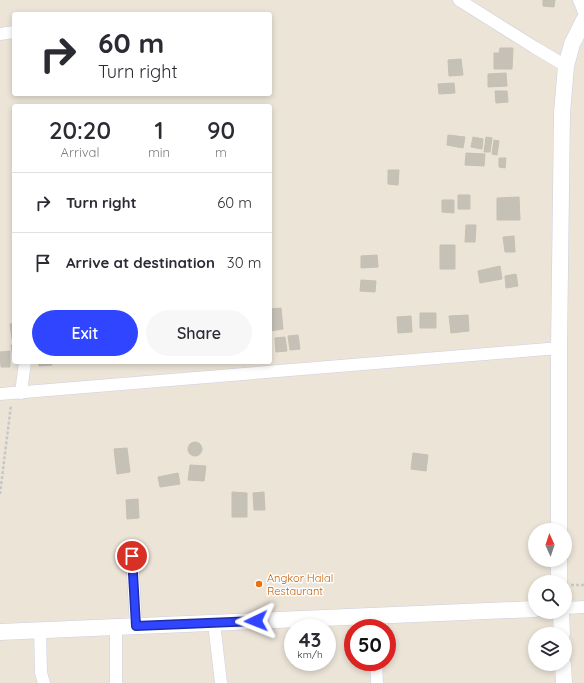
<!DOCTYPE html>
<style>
body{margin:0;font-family:Quicksand,sans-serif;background:#f7f7f7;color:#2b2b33;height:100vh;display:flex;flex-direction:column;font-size:15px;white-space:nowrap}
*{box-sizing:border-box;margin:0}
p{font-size:13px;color:#7c7c81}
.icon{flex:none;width:22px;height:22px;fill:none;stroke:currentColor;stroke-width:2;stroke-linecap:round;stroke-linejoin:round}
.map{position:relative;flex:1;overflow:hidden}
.sheet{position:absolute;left:12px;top:104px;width:260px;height:260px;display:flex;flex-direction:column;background:#fff;border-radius:4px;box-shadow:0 2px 6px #0003}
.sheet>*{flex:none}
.guide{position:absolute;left:12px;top:12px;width:260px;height:84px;border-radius:4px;box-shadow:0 2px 6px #0003;background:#fff;color:#2b2b33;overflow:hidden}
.needle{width:26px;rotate:357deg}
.controls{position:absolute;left:528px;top:523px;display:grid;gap:8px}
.controls a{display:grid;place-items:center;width:44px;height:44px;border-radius:50%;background:#fff;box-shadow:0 2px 6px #0003;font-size:20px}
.speed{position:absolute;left:284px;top:619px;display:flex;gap:8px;font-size:20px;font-weight:700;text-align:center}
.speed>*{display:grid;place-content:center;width:52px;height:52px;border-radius:50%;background:#fff;box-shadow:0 2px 6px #0003;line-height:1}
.speed small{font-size:10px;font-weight:400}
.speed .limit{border:6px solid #d22;background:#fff;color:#111}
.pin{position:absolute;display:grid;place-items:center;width:34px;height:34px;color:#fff;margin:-17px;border:2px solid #fff;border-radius:50%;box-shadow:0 1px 4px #0007}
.me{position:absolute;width:44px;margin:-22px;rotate:268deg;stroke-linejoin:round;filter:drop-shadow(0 0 3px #0008)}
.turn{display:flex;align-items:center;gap:14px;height:84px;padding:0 20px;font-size:18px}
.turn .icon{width:52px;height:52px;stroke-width:2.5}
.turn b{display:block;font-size:28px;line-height:34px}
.eta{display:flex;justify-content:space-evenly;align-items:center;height:68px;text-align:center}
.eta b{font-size:24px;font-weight:600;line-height:28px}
.button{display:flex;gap:8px;margin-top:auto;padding:8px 20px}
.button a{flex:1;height:46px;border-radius:24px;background:#3045ff;color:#fff;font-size:16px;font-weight:600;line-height:46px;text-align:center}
.button a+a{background:#f7f7f7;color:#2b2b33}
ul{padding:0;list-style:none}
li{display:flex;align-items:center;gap:12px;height:60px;padding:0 20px;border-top:1px solid #e1e1e2}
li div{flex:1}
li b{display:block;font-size:15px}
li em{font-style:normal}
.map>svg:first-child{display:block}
.building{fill:#c6c1b7;stroke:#c6c0b1}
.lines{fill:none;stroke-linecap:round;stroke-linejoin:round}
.street-casing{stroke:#cdcfe1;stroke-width:13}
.secondary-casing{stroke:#cdcfe1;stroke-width:17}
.path{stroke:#c7c7c7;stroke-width:2.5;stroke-dasharray:3 2;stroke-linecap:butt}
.street{stroke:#fff;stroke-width:12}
.secondary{stroke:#fff;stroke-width:16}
.route-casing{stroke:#1f2da6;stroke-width:10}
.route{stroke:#3045ff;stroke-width:7}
.food-dot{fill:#e8710a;stroke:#fff;stroke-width:1.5}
.labels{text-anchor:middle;stroke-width:3;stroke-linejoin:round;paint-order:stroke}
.food-label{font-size:11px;fill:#c56008;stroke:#fff;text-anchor:start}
</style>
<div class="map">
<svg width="584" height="683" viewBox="0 0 584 683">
<rect width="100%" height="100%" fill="#ebe4d7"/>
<path class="building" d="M 543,0 L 555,0 L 554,7 L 543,6 Z
M 500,48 L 513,48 L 512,69 L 494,69 L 494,53 L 499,53 Z
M 461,59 L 463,75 L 449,76 L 448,60 Z
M 506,73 L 507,86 L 488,87 L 488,74 Z
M 454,83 L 455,93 L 439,94 L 438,84 Z
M 495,91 L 507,91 L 508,102 L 496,103 Z
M 448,135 L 465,137 L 463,148 L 447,145 Z
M 473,137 L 483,139 L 482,149 L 471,147 Z
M 486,137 L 492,138 L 490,152 L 484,152 Z
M 494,140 L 499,141 L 497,155 L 492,154 Z
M 466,153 L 485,154 L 484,166 L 465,165 Z
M 499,158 L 506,158 L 505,168 L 499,167 Z
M 388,170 L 399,170 L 398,185 L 388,184 Z
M 458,195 L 470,195 L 470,209 L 458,209 Z
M 519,197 L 520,220 L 497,220 L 497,198 Z
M 442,200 L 454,200 L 454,213 L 442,212 Z
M 466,225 L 476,225 L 475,242 L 465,242 Z
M 514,236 L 515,252 L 505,252 L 503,237 Z
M 440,245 L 455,245 L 455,269 L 440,269 Z
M 377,255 L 378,267 L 361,268 L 361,256 Z
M 500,266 L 502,279 L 480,283 L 478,271 Z
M 516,274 L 518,286 L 506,288 L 505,276 Z
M 361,280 L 376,281 L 375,292 L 360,291 Z
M 281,308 L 283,329 L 270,331 L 270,309 Z
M 420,313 L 436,313 L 436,328 L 420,328 Z
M 468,315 L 469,331 L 451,333 L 449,316 Z
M 411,316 L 412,332 L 398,333 L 397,317 Z
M 14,323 L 14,339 L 12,339 L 10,324 Z
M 298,335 L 300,349 L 290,350 L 288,336 Z
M 285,337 L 287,351 L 276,352 L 275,338 Z
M 11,345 L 14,345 L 14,358 L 13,358 Z
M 10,351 L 10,367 L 1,367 L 0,352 Z
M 39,362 L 52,362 L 52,365 L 39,366 Z
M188 449a7 7 0 1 1 14 0a7 7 0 1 1-14 0Z
M 127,448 L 130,472 L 117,474 L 114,449 Z
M 413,453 L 428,455 L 426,471 L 411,469 Z
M 190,465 L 206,466 L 204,481 L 188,480 Z
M 178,473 L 180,484 L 160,487 L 158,477 Z
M 232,492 L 247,493 L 247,517 L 232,517 Z
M 264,492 L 265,510 L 254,510 L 253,493 Z
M 138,499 L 139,518 L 127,519 L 126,500 Z"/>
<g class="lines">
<g class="street-casing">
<path id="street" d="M 459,0 L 534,47 L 566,66
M 579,0 L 584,12
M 0,34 L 14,32
M 21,393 L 25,362
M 0,394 L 559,348
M 132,556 L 136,626
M 565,608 L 584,607
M 374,616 L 375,628
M 214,623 L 221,683
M 116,627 L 116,683
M 40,630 L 41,673 L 44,683
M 376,662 L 377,683"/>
</g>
<g class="secondary-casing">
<path id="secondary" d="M 559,530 L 559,348 L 562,113 L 566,66 L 572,44 L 584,20
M 559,560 L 559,582
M 561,612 L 562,634
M 0,632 L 535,609
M 563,664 L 564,683"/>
</g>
<path class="path" d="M 0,494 L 11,405
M 571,585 L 584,585"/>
<use href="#street" class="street"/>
<use href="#secondary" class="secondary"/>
</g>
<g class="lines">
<g class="route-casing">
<path id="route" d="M 132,556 L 136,626 L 256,621"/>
</g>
<use href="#route" class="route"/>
</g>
<circle class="food-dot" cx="259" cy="584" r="4"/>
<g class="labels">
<g class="food-label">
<text x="267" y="582">Angkor Halal<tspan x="267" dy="13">Restaurant</tspan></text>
</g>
</g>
</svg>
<div class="controls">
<a><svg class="needle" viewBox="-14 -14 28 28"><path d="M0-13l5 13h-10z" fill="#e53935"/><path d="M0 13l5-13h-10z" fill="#7c7c81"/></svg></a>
<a><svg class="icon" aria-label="search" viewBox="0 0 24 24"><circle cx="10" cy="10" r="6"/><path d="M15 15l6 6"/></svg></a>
<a><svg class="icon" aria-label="layers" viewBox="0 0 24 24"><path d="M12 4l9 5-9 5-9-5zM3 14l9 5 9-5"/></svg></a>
</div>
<div class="speed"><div>43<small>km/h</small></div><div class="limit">50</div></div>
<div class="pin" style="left:132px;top:556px;background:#d93025"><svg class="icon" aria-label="arrive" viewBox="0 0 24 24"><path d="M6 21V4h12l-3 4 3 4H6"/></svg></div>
<svg class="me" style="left:256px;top:621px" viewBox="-20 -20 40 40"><path d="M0-17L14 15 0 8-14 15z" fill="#3045ff" stroke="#fff" stroke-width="4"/></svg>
<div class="guide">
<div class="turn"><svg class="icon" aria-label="right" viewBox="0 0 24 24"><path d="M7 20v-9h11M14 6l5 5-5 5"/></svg><div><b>60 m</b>Turn right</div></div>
</div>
<section class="sheet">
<div class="eta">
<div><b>20:20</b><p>Arrival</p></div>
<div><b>1</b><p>min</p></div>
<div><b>90</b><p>m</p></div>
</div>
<ul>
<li><svg class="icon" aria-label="right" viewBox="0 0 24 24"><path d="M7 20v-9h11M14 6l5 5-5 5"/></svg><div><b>Turn right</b></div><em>60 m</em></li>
<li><svg class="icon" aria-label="arrive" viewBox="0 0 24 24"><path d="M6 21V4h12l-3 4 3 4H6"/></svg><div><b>Arrive at destination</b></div><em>30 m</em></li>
</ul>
<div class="button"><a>Exit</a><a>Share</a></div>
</section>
</div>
